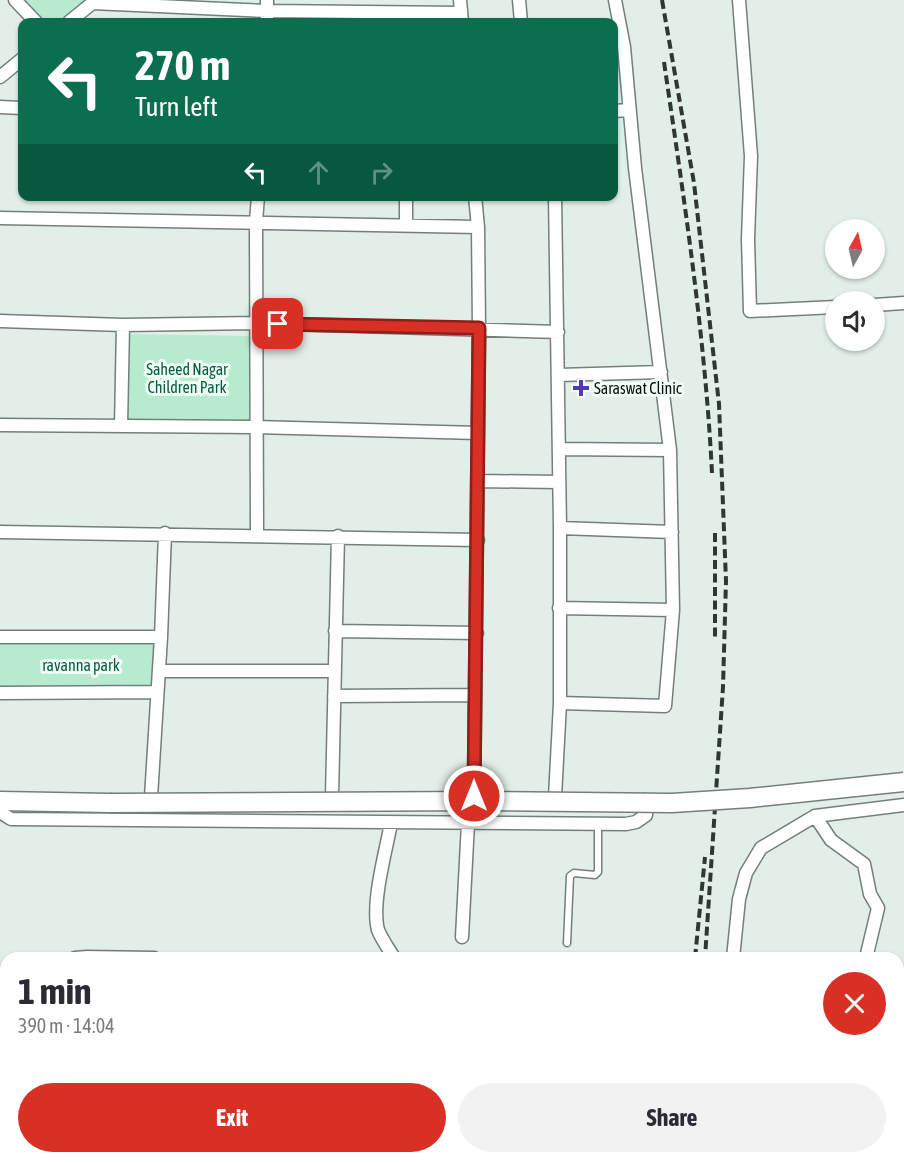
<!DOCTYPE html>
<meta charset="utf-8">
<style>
body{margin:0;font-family:"Asap Condensed",sans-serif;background:#f2f2f3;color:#2b2b33;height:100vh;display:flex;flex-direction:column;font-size:22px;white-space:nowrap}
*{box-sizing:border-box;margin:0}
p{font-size:20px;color:#7c7c81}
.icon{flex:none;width:33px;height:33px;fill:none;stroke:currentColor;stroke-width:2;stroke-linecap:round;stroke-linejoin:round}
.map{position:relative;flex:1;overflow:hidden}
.panel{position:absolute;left:0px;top:952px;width:904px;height:212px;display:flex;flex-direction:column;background:#fff;border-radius:18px 18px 0 0;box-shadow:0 2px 4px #0004}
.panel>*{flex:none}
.top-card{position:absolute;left:18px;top:18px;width:600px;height:183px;border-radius:12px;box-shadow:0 2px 4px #0004;background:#0b6e4f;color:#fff;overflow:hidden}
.needle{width:39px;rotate:8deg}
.tools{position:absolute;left:825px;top:219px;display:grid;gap:12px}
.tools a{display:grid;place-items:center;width:60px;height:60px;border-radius:50%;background:#fff;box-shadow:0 2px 4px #0004;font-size:30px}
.pin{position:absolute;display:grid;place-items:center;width:51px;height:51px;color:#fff;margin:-26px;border-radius:12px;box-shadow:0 3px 9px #0006}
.me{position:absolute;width:66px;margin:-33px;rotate:0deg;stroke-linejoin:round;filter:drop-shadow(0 0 4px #0008)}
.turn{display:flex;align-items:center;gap:21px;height:126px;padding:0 18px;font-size:27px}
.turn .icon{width:78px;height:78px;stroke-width:2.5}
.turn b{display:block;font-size:42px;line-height:51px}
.lanes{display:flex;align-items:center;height:57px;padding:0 18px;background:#0003;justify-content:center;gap:30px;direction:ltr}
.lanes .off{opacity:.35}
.round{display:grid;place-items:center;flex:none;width:63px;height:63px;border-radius:32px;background:#f2f2f3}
.head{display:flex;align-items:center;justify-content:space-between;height:102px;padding:0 18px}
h1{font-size:36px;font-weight:700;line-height:45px}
.primary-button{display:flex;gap:12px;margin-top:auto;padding:12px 18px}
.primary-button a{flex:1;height:69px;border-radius:36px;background:#d93025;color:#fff;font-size:24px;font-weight:700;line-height:69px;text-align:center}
.primary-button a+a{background:#f2f2f3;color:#2b2b33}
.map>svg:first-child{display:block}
.green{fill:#b6ebd0}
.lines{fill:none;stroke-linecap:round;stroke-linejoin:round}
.lane-casing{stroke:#747f79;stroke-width:9}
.street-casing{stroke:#747f79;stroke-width:15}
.secondary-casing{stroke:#747f79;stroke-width:21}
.lane{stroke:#fff;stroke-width:6}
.street{stroke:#fff;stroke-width:12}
.secondary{stroke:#fff;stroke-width:18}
.rail{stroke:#303633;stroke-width:4;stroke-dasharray:9 4.5;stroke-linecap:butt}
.secondary-bridge-casing{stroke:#747f79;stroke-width:21;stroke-linecap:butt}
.secondary-bridge{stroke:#fff;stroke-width:18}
.route-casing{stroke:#8d1f18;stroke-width:15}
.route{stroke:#d93025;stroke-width:10}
.poi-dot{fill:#543ab2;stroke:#effdf6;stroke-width:2}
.labels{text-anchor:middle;stroke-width:6;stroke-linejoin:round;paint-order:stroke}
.park-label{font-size:16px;fill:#095c40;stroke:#effdf6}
.poi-label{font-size:16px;fill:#0b0f0d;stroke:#effdf6;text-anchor:start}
</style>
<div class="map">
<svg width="904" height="1163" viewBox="0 0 904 1163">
<rect width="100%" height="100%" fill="#e2efe8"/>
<path class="green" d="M 15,0 L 96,0 L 69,22 L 36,22 Z
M 125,334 L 251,336 L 249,423 L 122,422 Z
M 0,637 L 161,637 L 157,693 L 0,693 Z"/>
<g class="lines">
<g class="lane-casing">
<path id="lane" d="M 567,943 L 570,876 L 574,873 L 595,875 L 598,872 L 598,824"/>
</g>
<g class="street-casing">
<path id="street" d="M 15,0 L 36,22
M 460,0 L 462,22
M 519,0 L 521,22
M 739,0 L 751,156 L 748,239 L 750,311 L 836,307
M 92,3 L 267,11 L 461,13
M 69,22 L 96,0
M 267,22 L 267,0
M 0,77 L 22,59
M 0,107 L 22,108
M 614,111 L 629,110
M 555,196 L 560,528 L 560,703 L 555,797
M 0,218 L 478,227
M 406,225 L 406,196
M 874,305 L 904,303
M 0,321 L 123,325 L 256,323 L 558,332
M 559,375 L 661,372
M 0,425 L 255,427 L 478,433
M 121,426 L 123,325
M 559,449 L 670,450
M 478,481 L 559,482
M 560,528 L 672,532
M 0,532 L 478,540
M 257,535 L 256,222 L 258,196
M 559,608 L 673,610
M 335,631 L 477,633
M 0,637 L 161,637
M 159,671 L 334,671
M 0,693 L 157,692
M 334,696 L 475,695
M 560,703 L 665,706 L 673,610 L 670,450 L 635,168 L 624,47 L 615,0
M 332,796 L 338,536
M 474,796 L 479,329 L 478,227 L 475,196
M 151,797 L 161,637 L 165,533
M 0,812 L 11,819 L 626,824 L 636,822 L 646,815 L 647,802 L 644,800
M 815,816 L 831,840 L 864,864 L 870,894 L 878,908 L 866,958
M 391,823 C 386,851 371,903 378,930 C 382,940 389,949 394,958
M 462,937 L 468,823
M 75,958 L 87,957 L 154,958
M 733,958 L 739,899 L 746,873 L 761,848 L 815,816 L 904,805
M 898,1057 L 904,1058
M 898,1132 L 904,1113
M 0,1145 L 6,1146
M 62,1158 L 79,1161 L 112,1158
M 163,1158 L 184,1163
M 712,1163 L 712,1158
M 832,1163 L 834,1158
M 890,1163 L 891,1158"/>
</g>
<g class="secondary-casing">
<path id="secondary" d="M 0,801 L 110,803"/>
</g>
<use href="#lane" class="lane"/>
<use href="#street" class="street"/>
<use href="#secondary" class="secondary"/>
<path class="rail" d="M 662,0 L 694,183 L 719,404 L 726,581 L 723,687 L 705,958
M 664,62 C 684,199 705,335 712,473
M 715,533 L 715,638
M 695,958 L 705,857
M 665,1163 L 666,1158
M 678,1163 L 679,1158"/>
<g class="secondary-bridge-casing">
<path id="secondary-bridge" d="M 110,803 L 477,801 L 672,803 L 750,798 L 904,782"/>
</g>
<use href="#secondary-bridge" class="secondary-bridge"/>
</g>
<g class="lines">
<g class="route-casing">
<path id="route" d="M 278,324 L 479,328 L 474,796"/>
</g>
<use href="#route" class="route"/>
</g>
<path class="poi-dot" d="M578 379h6v6h6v6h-6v6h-6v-6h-6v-6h6z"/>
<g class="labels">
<g class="park-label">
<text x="187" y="375">Saheed Nagar<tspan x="187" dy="18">Children Park</tspan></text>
<text x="81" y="671">ravanna park</text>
</g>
<g class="poi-label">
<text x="594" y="394">Saraswat Clinic</text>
</g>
</g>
</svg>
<div class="tools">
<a><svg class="needle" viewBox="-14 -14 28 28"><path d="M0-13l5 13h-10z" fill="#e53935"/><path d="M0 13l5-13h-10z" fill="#7c7c81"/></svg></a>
<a><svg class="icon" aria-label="sound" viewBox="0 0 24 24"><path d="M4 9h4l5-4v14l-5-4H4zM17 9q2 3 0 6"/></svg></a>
</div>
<div class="pin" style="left:278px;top:324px;background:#d93025"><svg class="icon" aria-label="arrive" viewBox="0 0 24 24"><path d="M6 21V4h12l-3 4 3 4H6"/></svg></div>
<svg class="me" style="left:474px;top:796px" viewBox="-20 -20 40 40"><circle r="17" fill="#d93025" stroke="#fff" stroke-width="3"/><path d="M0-11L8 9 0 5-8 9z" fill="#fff"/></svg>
<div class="top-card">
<div class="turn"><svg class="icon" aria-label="left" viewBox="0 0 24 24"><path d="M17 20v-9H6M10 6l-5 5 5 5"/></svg><div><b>270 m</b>Turn left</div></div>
<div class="lanes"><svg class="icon" aria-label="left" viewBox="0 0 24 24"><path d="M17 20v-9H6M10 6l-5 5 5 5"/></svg><svg class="icon off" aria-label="ahead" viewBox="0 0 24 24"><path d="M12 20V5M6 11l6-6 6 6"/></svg><svg class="icon off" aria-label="right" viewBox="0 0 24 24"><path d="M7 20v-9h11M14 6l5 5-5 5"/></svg></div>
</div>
<section class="panel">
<div class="head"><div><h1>1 min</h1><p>390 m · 14:04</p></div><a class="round" style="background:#d93025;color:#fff"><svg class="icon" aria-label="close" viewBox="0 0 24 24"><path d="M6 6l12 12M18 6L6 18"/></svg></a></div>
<div class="primary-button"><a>Exit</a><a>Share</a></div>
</section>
</div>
